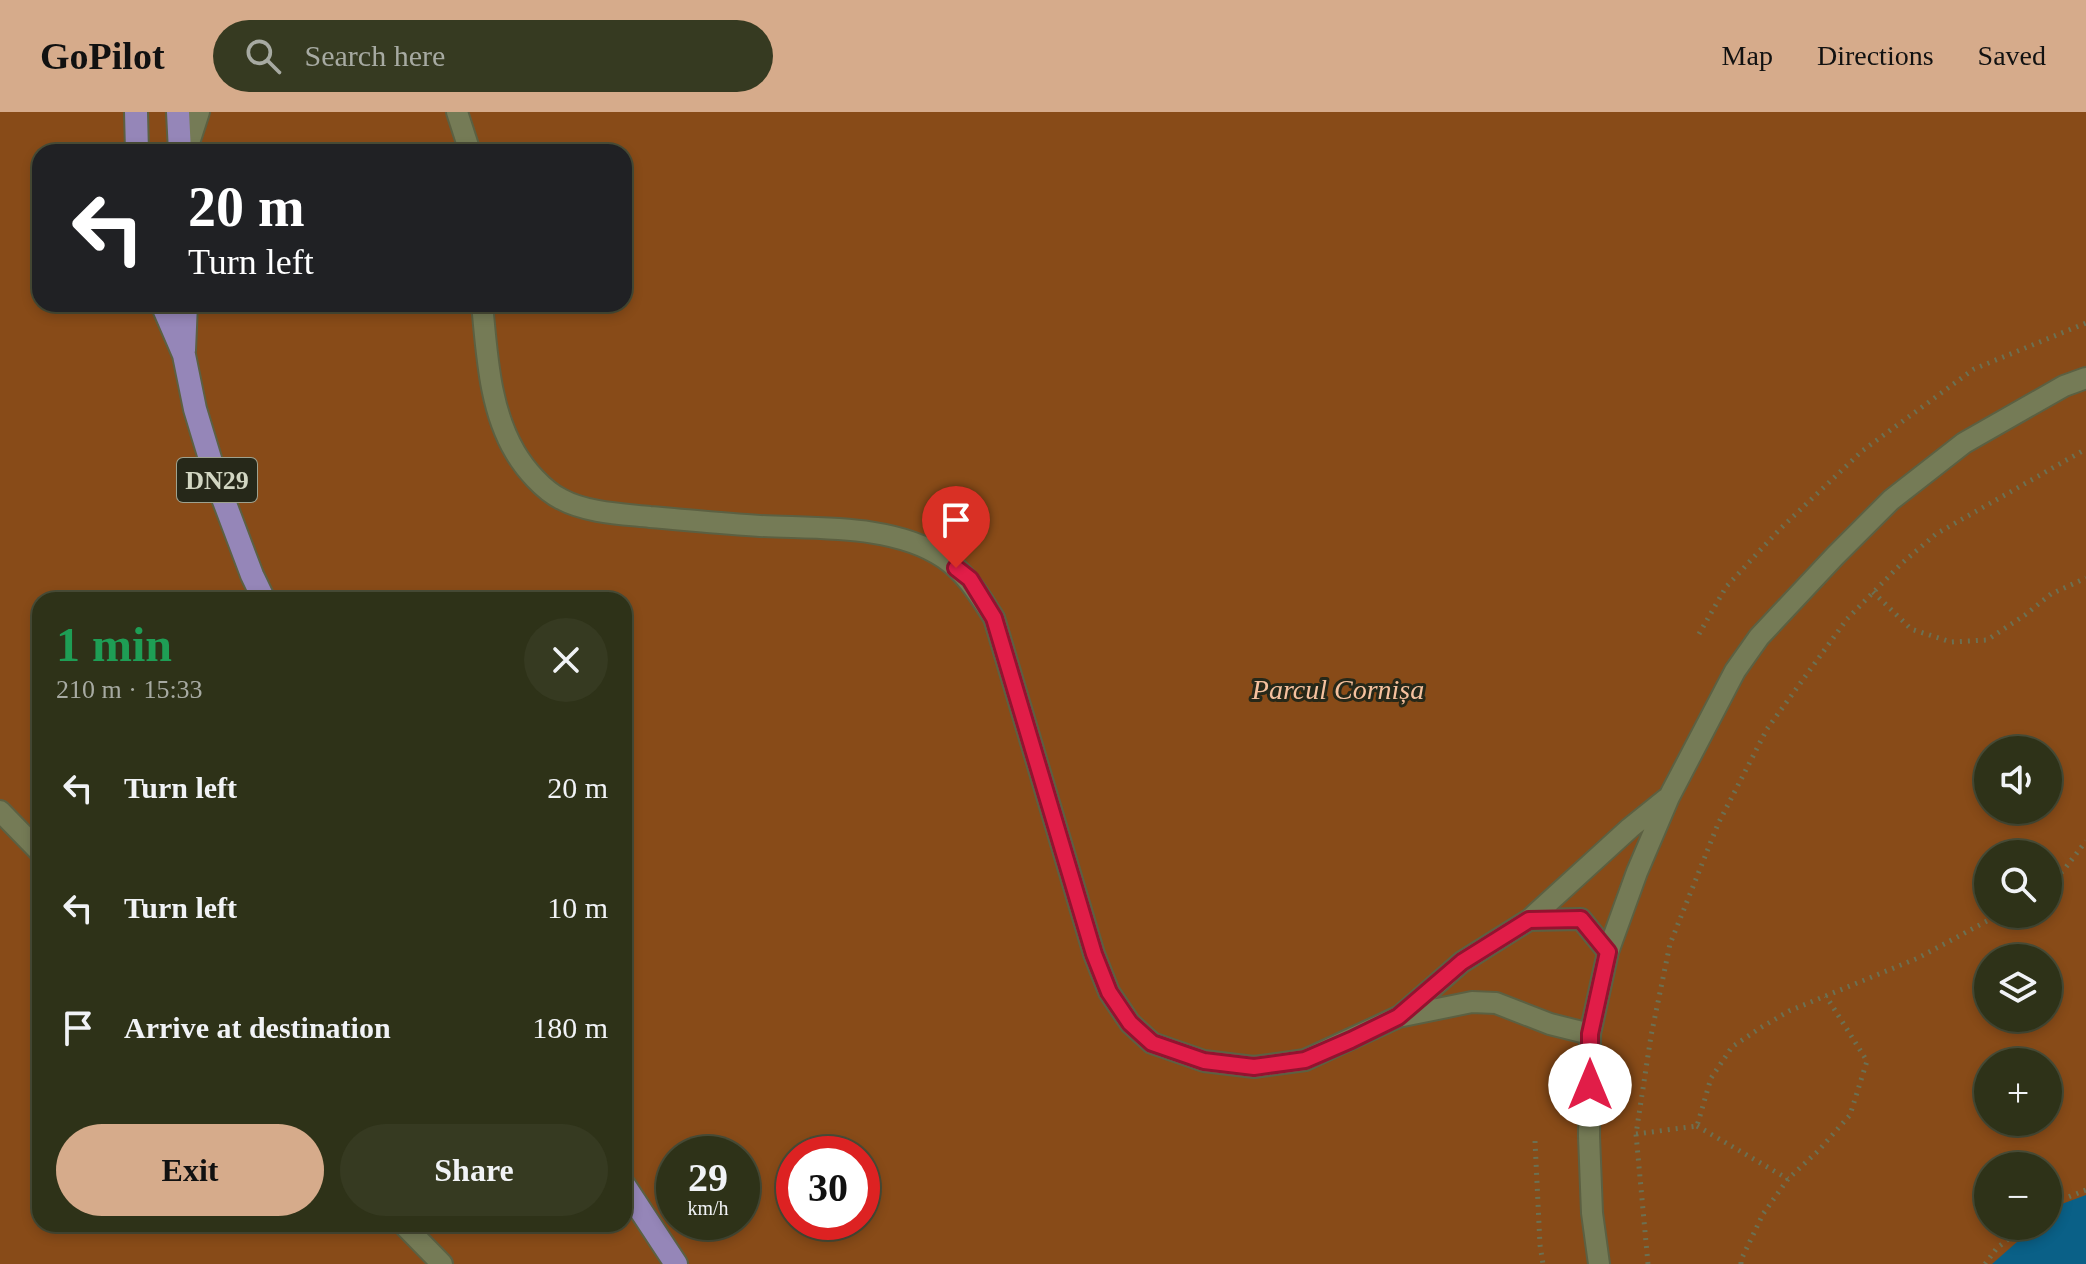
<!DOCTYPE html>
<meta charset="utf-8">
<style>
body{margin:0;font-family:"Times New Roman",serif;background:#363a21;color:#f1f3f6;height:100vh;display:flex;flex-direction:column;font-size:30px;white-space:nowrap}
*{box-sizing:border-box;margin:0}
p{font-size:26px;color:#a7aaa2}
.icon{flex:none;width:44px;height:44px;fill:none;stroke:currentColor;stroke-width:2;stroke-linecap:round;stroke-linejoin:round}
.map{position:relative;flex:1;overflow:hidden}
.details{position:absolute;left:32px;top:480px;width:600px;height:640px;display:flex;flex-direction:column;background:#2e3218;border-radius:24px;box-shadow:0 4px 12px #0003,0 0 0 2px #494d37}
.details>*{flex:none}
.hud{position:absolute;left:32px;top:32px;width:600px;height:168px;border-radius:24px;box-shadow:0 4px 12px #0003,0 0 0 2px #494d37;background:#202124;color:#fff;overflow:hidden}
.tools{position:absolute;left:1974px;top:624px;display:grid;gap:16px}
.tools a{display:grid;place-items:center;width:88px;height:88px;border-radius:50%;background:#2e3218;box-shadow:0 4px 12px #0003,0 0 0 2px #494d37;font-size:40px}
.speed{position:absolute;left:656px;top:1024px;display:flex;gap:16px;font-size:40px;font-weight:700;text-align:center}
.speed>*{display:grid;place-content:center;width:104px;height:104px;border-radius:50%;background:#2e3218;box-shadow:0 4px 12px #0003,0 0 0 2px #494d37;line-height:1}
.speed small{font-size:20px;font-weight:400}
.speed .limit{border:12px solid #d22;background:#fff;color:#111}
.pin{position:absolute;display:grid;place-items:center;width:68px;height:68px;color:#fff;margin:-82px -34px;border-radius:50% 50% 50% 0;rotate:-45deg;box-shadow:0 0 8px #0007}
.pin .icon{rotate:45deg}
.me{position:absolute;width:88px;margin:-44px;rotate:0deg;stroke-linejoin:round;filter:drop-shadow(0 0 6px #0008)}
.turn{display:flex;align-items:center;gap:28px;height:168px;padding:0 24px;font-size:36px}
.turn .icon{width:104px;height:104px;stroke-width:2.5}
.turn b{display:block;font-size:56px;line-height:68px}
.round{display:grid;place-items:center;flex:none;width:84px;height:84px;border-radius:42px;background:#363a21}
.summary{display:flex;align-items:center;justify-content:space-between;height:136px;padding:0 24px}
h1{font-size:48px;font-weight:600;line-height:60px;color:#1e9e55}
.action{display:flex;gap:16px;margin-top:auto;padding:16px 24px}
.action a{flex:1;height:92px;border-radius:48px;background:#d6ab8b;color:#111;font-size:32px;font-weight:600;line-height:92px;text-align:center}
.action a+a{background:#363a21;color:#f1f3f6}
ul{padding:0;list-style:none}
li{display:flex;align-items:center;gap:24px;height:120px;padding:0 24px}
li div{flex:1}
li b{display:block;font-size:30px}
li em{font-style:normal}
header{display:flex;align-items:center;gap:48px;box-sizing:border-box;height:112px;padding:0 40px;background:#d6ab8b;color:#111}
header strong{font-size:38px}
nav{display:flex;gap:44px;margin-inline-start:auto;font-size:28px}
.search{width:560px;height:72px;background:#363a21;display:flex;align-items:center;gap:20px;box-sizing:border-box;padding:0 28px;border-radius:44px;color:#a7aaa2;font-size:30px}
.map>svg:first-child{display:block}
.green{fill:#884b18;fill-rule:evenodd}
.water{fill:#0a6087}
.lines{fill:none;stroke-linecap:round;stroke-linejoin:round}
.pedestrian-casing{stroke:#5c6042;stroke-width:24}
.minor-casing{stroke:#5c6042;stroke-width:24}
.trunk-casing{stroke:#5c6042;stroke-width:26}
.path{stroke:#6c7052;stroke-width:5;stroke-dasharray:2 6;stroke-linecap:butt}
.pedestrian{stroke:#757b56;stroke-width:20}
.minor{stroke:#757b56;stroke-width:20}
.trunk{stroke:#9586b8;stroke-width:22}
.route-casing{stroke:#92132f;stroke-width:20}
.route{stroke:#e11d48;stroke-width:14}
.labels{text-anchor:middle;stroke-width:6;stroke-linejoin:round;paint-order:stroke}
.shield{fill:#262819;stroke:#9ea28f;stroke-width:2}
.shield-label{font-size:26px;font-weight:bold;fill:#d2d6c2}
.park-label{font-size:28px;font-style:italic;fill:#f5c19e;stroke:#262819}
</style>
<header>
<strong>GoPilot</strong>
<div class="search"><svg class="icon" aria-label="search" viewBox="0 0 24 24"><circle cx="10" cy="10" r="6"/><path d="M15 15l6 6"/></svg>Search here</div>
<nav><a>Map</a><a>Directions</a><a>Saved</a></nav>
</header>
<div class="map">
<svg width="2086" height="1152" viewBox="0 0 2086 1152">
<rect width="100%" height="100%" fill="#3e4320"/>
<path class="green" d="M 0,0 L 2086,0 L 2086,1152 L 0,1152 ZM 40,40 L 624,40 L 624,192 L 40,192 ZM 40,488 L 624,488 L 624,1112 L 40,1112 ZM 1988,638 L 2048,638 L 2048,698 L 1988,698 ZM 1988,742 L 2048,742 L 2048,802 L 1988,802 ZM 1988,846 L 2048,846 L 2048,906 L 1988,906 ZM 1988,950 L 2048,950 L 2048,1010 L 1988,1010 ZM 674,1042 L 742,1042 L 742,1110 L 674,1110 ZM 794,1042 L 862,1042 L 862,1110 L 794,1110 ZM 1988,1054 L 2048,1054 L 2048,1114 L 1988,1114 Z"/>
<path class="water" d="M 2086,1083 L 2086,1152 L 1992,1152 L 2035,1114 L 2048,1114 L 2048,1103 L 2059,1093 Z"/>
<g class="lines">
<g class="pedestrian-casing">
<path id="pedestrian" d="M 0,699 L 40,740
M 403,1112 L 442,1152"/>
</g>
<g class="minor-casing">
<path id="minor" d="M 457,0 L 470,40
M 186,40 L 199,0
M 482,192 C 487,241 489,296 515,340 C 525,357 543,378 561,387 C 587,401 622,402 650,405 C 687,408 723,412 760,414 C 818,417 894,412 944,446 C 967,462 979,483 994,506 L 1094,842 L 1109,880 L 1130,911 L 1152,931 L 1204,949 L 1254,955 L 1305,948 L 1398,905 L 1472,890 L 1496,891 L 1550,912 L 1590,922
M 1529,808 L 1630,716 L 1666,687
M 1400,904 L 1462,850 L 1529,808 L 1581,807 L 1608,840
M 1599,1152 L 1592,1101 L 1589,1024 L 1590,922 L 1608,840 L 1637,760 L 1669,685 L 1735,559 L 1759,525 L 1835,444 L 1891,388 L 1964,331 L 2064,274 L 2086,266"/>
</g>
<g class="trunk-casing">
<path id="trunk" d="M 136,0 L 137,40
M 178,0 L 180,40
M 162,192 L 184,243 L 195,297 L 218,373 L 252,463 L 264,488
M 184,238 L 186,192
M 624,1073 L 676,1152"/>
</g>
<path class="path" d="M 1873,480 L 1911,517 L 1951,530 L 1987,528 L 2025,503 L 2051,482 L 2086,466
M 1699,522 L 1726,475 L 1779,418 L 1862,339 L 1974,257 L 2086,211
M 2048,770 L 2063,759 L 2086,729
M 1697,1014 L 1788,1067
M 1636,1022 L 1697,1014 L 1711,966 L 1732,935 L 1760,916 L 1789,899 L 1918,846 L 2000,802
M 1535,1029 L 1540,1133 L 1543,1152
M 2048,1096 L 2058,1089 L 2086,1078
M 1648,1152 L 1636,1022 L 1651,924 L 1670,832 L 1718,712 L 1767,617 L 1847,507 L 1901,452 L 1936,422 L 2086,337
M 1741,1152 L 1741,1148 L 1763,1102 L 1788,1067 L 1818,1039 L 1850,1003 L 1867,949 L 1826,884
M 1985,1152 L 1997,1136 L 2025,1114"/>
<use href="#pedestrian" class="pedestrian"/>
<use href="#minor" class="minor"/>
<use href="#trunk" class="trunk"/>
</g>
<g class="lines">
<g class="route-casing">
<path id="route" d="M 956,456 L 970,467 L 994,506 L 1094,842 L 1109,880 L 1130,911 L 1152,931 L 1204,949 L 1254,955 L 1305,948 L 1351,928 L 1398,905 L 1462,850 L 1529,808 L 1581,807 L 1608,840 L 1590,922 L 1590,973"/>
</g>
<use href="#route" class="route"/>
</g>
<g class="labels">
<rect class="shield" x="177" y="346" width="80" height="44" rx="6"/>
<g class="shield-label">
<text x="217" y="377">DN29</text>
</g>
<g class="park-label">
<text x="1338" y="587">Parcul Cornișa</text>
</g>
</g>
</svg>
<div class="tools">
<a><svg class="icon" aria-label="sound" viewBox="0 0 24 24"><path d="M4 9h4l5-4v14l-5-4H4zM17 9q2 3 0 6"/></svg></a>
<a><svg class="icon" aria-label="search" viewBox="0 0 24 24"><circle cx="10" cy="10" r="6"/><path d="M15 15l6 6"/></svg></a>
<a><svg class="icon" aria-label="layers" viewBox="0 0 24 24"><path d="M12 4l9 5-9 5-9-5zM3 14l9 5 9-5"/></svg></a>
<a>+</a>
<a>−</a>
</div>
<div class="speed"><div>29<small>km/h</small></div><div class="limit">30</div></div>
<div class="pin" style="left:956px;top:456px;background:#d93025"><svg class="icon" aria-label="arrive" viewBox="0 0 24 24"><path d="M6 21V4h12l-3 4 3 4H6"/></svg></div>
<svg class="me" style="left:1590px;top:973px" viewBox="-20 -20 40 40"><circle r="19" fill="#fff"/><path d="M0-13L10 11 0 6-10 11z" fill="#e11d48"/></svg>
<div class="hud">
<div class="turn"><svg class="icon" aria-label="left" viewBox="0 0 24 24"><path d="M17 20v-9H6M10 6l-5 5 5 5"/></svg><div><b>20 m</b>Turn left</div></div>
</div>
<section class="details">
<div class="summary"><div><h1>1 min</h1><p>210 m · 15:33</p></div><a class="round"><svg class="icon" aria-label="close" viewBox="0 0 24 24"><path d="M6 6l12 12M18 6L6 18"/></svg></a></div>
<ul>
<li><svg class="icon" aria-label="left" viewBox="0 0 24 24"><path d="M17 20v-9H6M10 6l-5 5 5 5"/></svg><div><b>Turn left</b></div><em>20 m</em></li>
<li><svg class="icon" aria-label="left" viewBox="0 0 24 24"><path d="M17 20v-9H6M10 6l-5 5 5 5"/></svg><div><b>Turn left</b></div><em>10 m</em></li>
<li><svg class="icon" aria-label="arrive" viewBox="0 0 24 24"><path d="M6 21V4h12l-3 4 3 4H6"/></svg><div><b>Arrive at destination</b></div><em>180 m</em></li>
</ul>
<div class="action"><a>Exit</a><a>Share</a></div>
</section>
</div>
